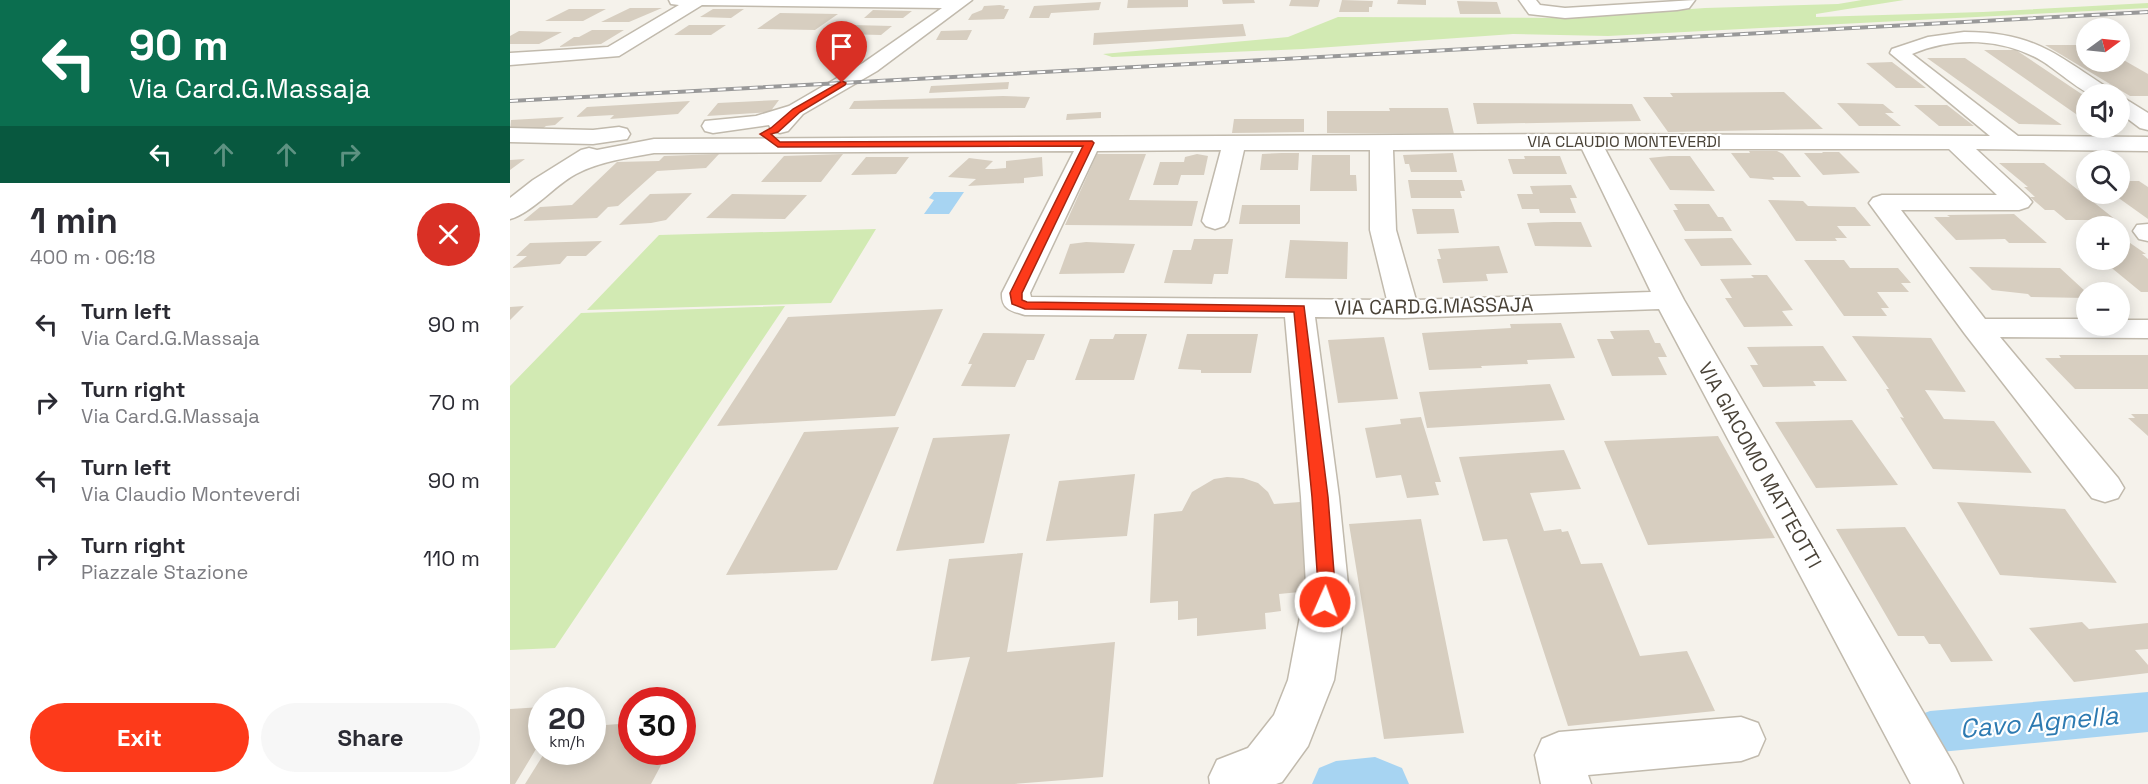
<!DOCTYPE html>
<meta charset="utf-8">
<style>
body{margin:0;font-family:"Space Grotesk",sans-serif;background:#f7f7f7;color:#2b2b33;height:100vh;display:flex;flex-direction:column;font-size:22px;white-space:nowrap}
*{box-sizing:border-box;margin:0}
p{font-size:20px;color:#7c7c81}
.icon{flex:none;width:33px;height:33px;fill:none;stroke:currentColor;stroke-width:2;stroke-linecap:round;stroke-linejoin:round}
.map{position:relative;flex:1;overflow:hidden}
.sheet{display:flex;flex-direction:column;background:#fff;width:510px}
.sheet>*{flex:none}
.guide{background:#0b6e4f;color:#fff;overflow:hidden}
.needle{width:39px;rotate:75deg}
.fabs{position:absolute;left:1566px;top:18px;display:grid;gap:12px}
.fabs a{display:grid;place-items:center;width:54px;height:54px;border-radius:50%;background:#fff;box-shadow:0 3px 15px #0003;font-size:30px}
.speed{position:absolute;left:18px;top:687px;display:flex;gap:12px;font-size:30px;font-weight:700;text-align:center}
.speed>*{display:grid;place-content:center;width:78px;height:78px;border-radius:50%;background:#fff;box-shadow:0 3px 15px #0003;line-height:1}
.speed small{font-size:15px;font-weight:400}
.speed .limit{border:9px solid #d22;background:#fff;color:#111}
.pin{position:absolute;display:grid;place-items:center;width:51px;height:51px;color:#fff;margin:-62px -26px;border-radius:50% 50% 50% 0;rotate:-45deg;box-shadow:0 0 6px #0007}
.pin .icon{rotate:45deg}
.me{position:absolute;width:66px;margin:-33px;rotate:2deg;stroke-linejoin:round;filter:drop-shadow(0 0 4px #0008)}
.turn{display:flex;align-items:center;gap:21px;height:126px;padding:0 30px;font-size:27px}
.turn .icon{width:78px;height:78px;stroke-width:2.5}
.turn b{display:block;font-size:42px;line-height:51px}
.lanes{display:flex;align-items:center;height:57px;padding:0 30px;background:#0003;justify-content:center;gap:30px;direction:ltr}
.lanes .off{opacity:.35}
.round{display:grid;place-items:center;flex:none;width:63px;height:63px;border-radius:32px;background:#f7f7f7}
.overview{display:flex;align-items:center;justify-content:space-between;height:102px;padding:0 30px}
h1{font-size:36px;font-weight:700;line-height:45px}
.cta{display:flex;gap:12px;margin-top:auto;padding:12px 30px}
.cta a{flex:1;height:69px;border-radius:36px;background:#fd3a1a;color:#fff;font-size:24px;font-weight:700;line-height:69px;text-align:center}
.cta a+a{background:#f7f7f7;color:#2b2b33}
ul{padding:0;list-style:none}
li{display:flex;align-items:center;gap:18px;height:78px;padding:0 30px}
li div{flex:1}
li b{display:block;font-size:22px}
li em{font-style:normal}
main{display:flex;flex:1;min-height:0}
.map>svg:first-child{display:block}
.green{fill:#d2eab3}
.water{fill:#a7d4f2}
.lines{fill:none;stroke-linecap:round;stroke-linejoin:round}
.canal{fill:#a7d4f2;fill-rule:evenodd}
.building{fill:#d7cec0}
.minor-casing{stroke:#c1baad;stroke-width:3}
.minor{fill:#fff;fill-rule:evenodd}
.rail-casing{stroke:#999;stroke-width:4}
.rail{stroke:#fff;stroke-width:2;stroke-dasharray:8;stroke-linecap:butt}
.route{fill:#fd3a1a;stroke:#a42611;stroke-width:1.5}
.labels{text-anchor:middle;stroke-width:4.5;stroke-linejoin:round;paint-order:stroke}
.far-street-label{font-size:16px;fill:#4a4338;stroke:#fff}
.street-label{font-size:20px;fill:#4a4338;stroke:#fff}
.near-water-label{font-size:26px;font-style:italic;fill:#2d7ab1;stroke:#fff}
</style>
<main>
<section class="sheet">
<div class="guide">
<div class="turn"><svg class="icon" aria-label="left" viewBox="0 0 24 24"><path d="M17 20v-9H6M10 6l-5 5 5 5"/></svg><div><b>90 m</b>Via Card.G.Massaja</div></div>
<div class="lanes"><svg class="icon" aria-label="left" viewBox="0 0 24 24"><path d="M17 20v-9H6M10 6l-5 5 5 5"/></svg><svg class="icon off" aria-label="ahead" viewBox="0 0 24 24"><path d="M12 20V5M6 11l6-6 6 6"/></svg><svg class="icon off" aria-label="ahead" viewBox="0 0 24 24"><path d="M12 20V5M6 11l6-6 6 6"/></svg><svg class="icon off" aria-label="right" viewBox="0 0 24 24"><path d="M7 20v-9h11M14 6l5 5-5 5"/></svg></div>
</div>
<div class="overview"><div><h1>1 min</h1><p>400 m · 06:18</p></div><a class="round" style="background:#d93025;color:#fff"><svg class="icon" aria-label="close" viewBox="0 0 24 24"><path d="M6 6l12 12M18 6L6 18"/></svg></a></div>
<ul>
<li><svg class="icon" aria-label="left" viewBox="0 0 24 24"><path d="M17 20v-9H6M10 6l-5 5 5 5"/></svg><div><b>Turn left</b><p>Via Card.G.Massaja</p></div><em>90 m</em></li>
<li><svg class="icon" aria-label="right" viewBox="0 0 24 24"><path d="M7 20v-9h11M14 6l5 5-5 5"/></svg><div><b>Turn right</b><p>Via Card.G.Massaja</p></div><em>70 m</em></li>
<li><svg class="icon" aria-label="left" viewBox="0 0 24 24"><path d="M17 20v-9H6M10 6l-5 5 5 5"/></svg><div><b>Turn left</b><p>Via Claudio Monteverdi</p></div><em>90 m</em></li>
<li><svg class="icon" aria-label="right" viewBox="0 0 24 24"><path d="M7 20v-9h11M14 6l5 5-5 5"/></svg><div><b>Turn right</b><p>Piazzale Stazione</p></div><em>110 m</em></li>
</ul>
<div class="cta"><a>Exit</a><a>Share</a></div>
</section>
<div class="map">
<svg width="1638" height="784" viewBox="0 0 1638 784">
<rect width="100%" height="100%" fill="#f5f2eb"/>
<path class="green" d="M 1352,0 L 1394,0 L 1306,14 L 1306,17 L 1473,12 L 1638,3 L 1638,8 L 1098,36 L 1003,34 L 793,49 L 602,57 L 593,54 L 778,37 L 828,17 L 1055,18 L 1195,8 L 1328,4 Z
M 366,229 L 321,303 L 77,310 L 149,235 Z
M 275,306 L 45,648 L 0,650 L 0,386 L 71,313 Z"/>
<path class="water" d="M 424,192 L 454,192 L 439,214 L 414,214 L 424,200 L 419,198 Z"/>
<g class="lines">
<path class="canal" d="M 1638,692 L 1638,732 L 1420,753 L 1404,747 L 1397,732 L 1404,717 L 1420,711 Z
M 865,757 L 892,768 L 899,784 L 802,784 L 809,768 L 826,761 Z"/>
</g>
<path class="building" d="M 618,0 L 678,0 L 678,7 L 617,8 Z
M 712,0 L 744,0 L 745,3 L 713,4 Z
M 781,0 L 810,0 L 808,7 L 779,6 Z
M 832,0 L 863,1 L 862,7 L 859,7 L 859,12 L 829,12 Z
M 888,0 L 916,0 L 916,5 L 887,4 Z
M 947,1 L 987,2 L 991,14 L 950,14 Z
M 591,2 L 589,10 L 541,13 L 539,18 L 519,18 L 524,6 Z
M 490,5 L 495,6 L 494,9 L 499,9 L 494,19 L 458,20 L 462,14 L 472,10 L 474,6 Z
M 120,8 L 152,8 L 119,22 L 91,22 Z
M 59,9 L 96,9 L 73,21 L 35,21 Z
M 203,9 L 234,9 L 221,18 L 190,17 Z
M 363,10 L 402,11 L 393,18 L 354,18 Z
M 270,13 L 328,14 L 305,30 L 247,29 Z
M 733,24 L 736,36 L 583,45 L 584,33 Z
M 179,25 L 216,25 L 201,35 L 164,35 Z
M 342,25 L 382,26 L 371,35 L 331,34 Z
M 82,30 L 114,30 L 91,44 L 49,47 L 64,37 L 69,37 Z
M 462,30 L 457,40 L 426,40 L 431,31 Z
M 9,31 L 52,32 L 29,44 L 0,44 L 0,36 Z
M 1535,45 L 1576,45 L 1576,62 L 1610,62 L 1610,58 L 1638,74 L 1638,96 L 1620,96 Z
M 1474,50 L 1506,50 L 1576,97 L 1576,121 Z
M 1417,58 L 1455,58 L 1552,125 L 1509,124 Z
M 1382,62 L 1416,88 L 1386,88 L 1356,63 Z
M 499,82 L 498,89 L 419,93 L 421,86 Z
M 1274,92 L 1313,129 L 1158,132 L 1133,97 L 1163,97 L 1160,93 Z
M 493,96 L 520,97 L 515,108 L 339,109 L 344,101 Z
M 269,100 L 260,112 L 197,116 L 208,103 Z
M 180,101 L 168,114 L 100,119 L 104,115 L 66,117 L 77,107 Z
M 963,103 L 1122,104 L 1131,121 L 967,124 Z
M 1327,103 L 1373,104 L 1384,113 L 1375,113 L 1391,126 L 1349,126 Z
M 1404,105 L 1437,105 L 1464,126 L 1429,126 Z
M 879,108 L 938,108 L 944,134 L 817,133 L 817,111 L 880,111 Z
M 591,112 L 591,118 L 556,120 L 557,114 Z
M 54,117 L 45,125 L 36,126 L 32,129 L 0,131 L 1,120 Z
M 724,119 L 794,119 L 794,132 L 722,133 Z
M 1239,151 L 1267,151 L 1273,154 L 1291,177 L 1262,177 L 1265,180 L 1240,178 L 1221,153 L 1240,153 Z
M 1312,152 L 1329,152 L 1350,173 L 1313,175 L 1294,153 L 1313,153 Z
M 772,153 L 789,153 L 788,170 L 750,170 L 752,154 Z
M 943,153 L 947,172 L 901,172 L 899,164 L 895,164 L 893,155 Z
M 209,154 L 196,168 L 147,171 L 108,206 L 98,207 L 87,218 L 13,221 L 30,207 L 62,205 L 107,162 L 149,161 L 154,156 Z
M 333,154 L 311,182 L 251,182 L 274,156 Z
M 587,154 L 636,154 L 619,200 L 688,201 L 682,226 L 555,225 Z
M 687,154 L 698,156 L 694,175 L 671,175 L 668,185 L 643,185 L 650,162 L 674,162 L 675,157 Z
M 802,155 L 840,155 L 840,175 L 846,175 L 847,191 L 800,191 Z
M 1014,156 L 1050,156 L 1057,174 L 1003,174 L 998,159 L 1015,159 Z
M 1159,156 L 1180,156 L 1205,191 L 1160,190 L 1139,158 Z
M 356,157 L 399,157 L 386,174 L 341,175 Z
M 532,157 L 533,176 L 514,178 L 514,183 L 458,186 L 466,179 L 438,177 L 459,158 L 483,161 L 475,169 L 484,169 L 496,168 L 496,161 Z
M 15,159 L 0,170 L 0,160 Z
M 1489,163 L 1534,163 L 1606,220 L 1556,220 L 1544,210 L 1535,210 L 1520,197 L 1525,197 L 1514,187 L 1518,187 Z
M 1610,178 L 1616,181 L 1629,181 L 1638,187 L 1638,219 L 1603,194 L 1610,194 Z
M 898,180 L 952,180 L 955,191 L 950,191 L 952,198 L 901,198 Z
M 1061,185 L 1067,198 L 1060,198 L 1066,213 L 1030,213 L 1029,209 L 1012,209 L 1007,194 L 1023,194 L 1020,186 Z
M 182,193 L 156,220 L 141,223 L 109,225 L 140,194 Z
M 222,194 L 297,195 L 275,219 L 196,218 Z
M 1258,200 L 1293,201 L 1298,206 L 1345,207 L 1361,226 L 1327,226 L 1337,238 L 1325,238 L 1327,241 L 1286,241 Z
M 1164,204 L 1199,204 L 1208,217 L 1213,217 L 1222,231 L 1175,231 L 1163,210 L 1168,210 Z
M 732,205 L 790,205 L 790,224 L 729,224 Z
M 902,209 L 944,209 L 949,233 L 907,234 Z
M 1504,214 L 1537,243 L 1499,243 L 1495,239 L 1446,240 L 1424,217 L 1440,217 L 1437,215 Z
M 1044,222 L 1071,222 L 1082,247 L 1025,246 L 1017,223 Z
M 1610,236 L 1636,254 L 1632,254 L 1638,259 L 1638,292 L 1631,292 L 1592,260 L 1610,260 Z
M 1222,238 L 1242,265 L 1191,266 L 1174,239 Z
M 684,239 L 723,239 L 718,274 L 704,274 L 702,284 L 654,283 L 663,250 L 681,250 Z
M 780,240 L 838,242 L 837,279 L 775,278 Z
M 92,241 L 76,256 L 57,256 L 50,264 L 2,268 L 17,256 L 6,256 L 20,243 Z
M 576,242 L 625,244 L 614,273 L 549,274 L 560,244 Z
M 989,246 L 998,273 L 976,274 L 978,281 L 933,283 L 927,259 L 931,259 L 928,249 Z
M 1294,260 L 1334,260 L 1340,268 L 1388,268 L 1401,283 L 1391,283 L 1399,292 L 1367,292 L 1379,308 L 1371,308 L 1377,316 L 1334,316 Z
M 1459,267 L 1550,268 L 1576,292 L 1576,298 L 1521,297 L 1518,294 L 1482,290 Z
M 1241,275 L 1257,275 L 1283,310 L 1272,311 L 1283,326 L 1234,327 L 1215,298 L 1222,298 L 1210,279 L 1244,278 Z
M 14,306 L 0,320 L 0,307 Z
M 433,309 L 385,416 L 207,426 L 278,317 Z
M 1051,323 L 1065,358 L 1017,360 L 1018,364 L 971,366 L 972,368 L 919,370 L 912,333 L 1001,328 L 1000,324 Z
M 1139,330 L 1145,343 L 1150,343 L 1157,357 L 1148,357 L 1157,375 L 1102,376 L 1087,339 L 1104,339 L 1100,331 Z
M 473,333 L 535,334 L 524,360 L 517,360 L 505,387 L 451,386 L 462,364 L 458,364 Z
M 605,334 L 637,334 L 624,380 L 565,380 L 580,339 L 603,339 Z
M 677,334 L 748,334 L 741,373 L 691,373 L 691,370 L 668,369 Z
M 1342,336 L 1421,338 L 1456,392 L 1415,390 L 1434,419 L 1484,421 L 1522,473 L 1423,469 L 1390,417 L 1394,418 L 1376,389 L 1379,389 Z
M 874,337 L 888,399 L 828,403 L 818,340 Z
M 1313,346 L 1337,381 L 1303,381 L 1306,386 L 1253,387 L 1240,365 L 1248,365 L 1237,347 Z
M 1549,355 L 1638,355 L 1638,389 L 1565,389 L 1535,358 L 1551,358 Z
M 1040,384 L 1055,420 L 917,428 L 909,392 Z
M 1621,414 L 1638,414 L 1638,436 L 1618,418 L 1625,418 Z
M 911,417 L 931,482 L 925,482 L 929,495 L 897,498 L 891,475 L 866,478 L 855,428 L 891,424 L 890,419 Z
M 1342,420 L 1388,485 L 1306,488 L 1265,422 Z
M 389,427 L 327,570 L 216,575 L 294,432 Z
M 500,434 L 474,543 L 386,551 L 423,438 Z
M 1208,436 L 1265,538 L 1138,545 L 1094,441 Z
M 1054,450 L 1071,489 L 1020,493 L 1034,531 L 1051,529 L 1052,532 L 1058,531 L 1071,564 L 1092,563 L 1130,656 L 1177,651 L 1205,711 L 1058,726 L 997,539 L 973,541 L 949,457 Z
M 625,474 L 617,536 L 536,541 L 549,481 Z
M 717,477 L 733,478 L 748,483 L 758,492 L 764,504 L 790,502 L 800,591 L 769,594 L 771,611 L 755,613 L 756,629 L 687,636 L 687,618 L 668,620 L 668,601 L 640,603 L 644,514 L 672,511 L 682,492 L 704,479 Z
M 1447,502 L 1555,509 L 1607,583 L 1490,575 Z
M 911,519 L 954,733 L 874,739 L 839,524 Z
M 1395,527 L 1483,661 L 1441,662 L 1430,644 L 1419,644 L 1414,636 L 1388,636 L 1326,529 Z
M 513,553 L 497,652 L 605,642 L 593,777 L 504,784 L 423,784 L 460,657 L 421,661 L 439,559 Z
M 1572,622 L 1579,629 L 1638,623 L 1638,649 L 1625,650 L 1638,665 L 1638,673 L 1564,682 L 1519,628 Z
M 32,707 L 32,739 L 5,784 L 0,784 L 0,709 Z
M 122,723 L 122,752 L 158,752 L 141,784 L 15,784 L 35,752 L 82,752 L 82,726 Z"/>
<g class="lines">
<g class="minor-casing">
<path id="minor" d="M 159,0 L 462,0 L 367,71 L 293,114 L 278,131 L 270,133 L 262,131 L 259,125 L 203,133 L 195,131 L 192,126 L 195,121 L 246,116 L 279,106 L 353,63 L 432,8 L 192,5 L 109,56 L 0,65 L 0,53 L 98,47 L 169,5 L 161,4 Z
M 1009,0 L 1026,0 L 1030,5 L 1055,8 L 1185,0 L 1179,8 L 1167,10 L 1055,18 L 1019,14 Z
M 1454,32 C 1524,32 1545,54 1601,90 L 1604,94 C 1598,95 1588,96 1581,94 C 1570,91 1544,68 1532,61 C 1494,38 1442,36 1402,54 L 1508,136 L 1638,137 L 1638,151 L 1466,149 L 1518,197 L 1522,202 L 1518,207 L 1509,210 L 1391,210 L 1475,319 L 1576,319 L 1576,326 L 1610,326 L 1610,320 L 1638,320 L 1638,338 L 1490,337 L 1608,478 L 1614,488 L 1608,498 L 1595,502 L 1582,498 L 1455,334 L 1359,203 L 1363,198 L 1372,195 L 1487,195 L 1439,149 L 1095,149 L 1174,300 L 1445,767 L 1453,784 L 1401,784 L 1149,309 L 894,318 L 805,317 L 829,497 L 838,585 L 824,680 L 798,746 L 772,782 L 766,784 L 700,784 L 699,777 L 707,760 L 738,748 L 764,715 L 778,680 L 796,585 L 791,497 L 775,317 L 515,315 C 501,311 491,309 492,293 L 564,151 L 144,153 C 118,158 90,161 66,174 C 45,185 22,213 0,219 L 0,198 L 23,180 L 71,150 L 79,148 L 87,150 L 144,139 L 1080,134 L 1480,136 L 1380,53 L 1382,49 L 1418,37 ZM 1072,149 L 1141,292 L 906,300 L 886,230 L 883,150 ZM 711,150 L 692,221 L 696,226 L 705,229 L 714,226 L 718,221 L 734,150 L 860,150 L 860,230 L 877,300 L 521,297 L 520,293 L 587,151 Z
M 1610,98 L 1617,100 L 1638,113 L 1638,130 L 1630,128 L 1610,113 Z
M 109,127 L 117,129 L 120,134 L 117,139 L 83,144 L 0,142 L 0,128 L 83,130 Z
M 1638,224 L 1638,241 L 1629,239 L 1623,231 L 1627,225 Z
M 1231,717 L 1248,723 L 1255,739 L 1248,755 L 1231,761 L 1078,775 L 1081,784 L 1031,784 L 1025,755 L 1032,739 L 1049,732 Z"/>
</g>
<use href="#minor" class="minor"/>
<g class="rail-casing">
<path id="rail" d="M 0,101 L 1638,12"/>
</g>
<use href="#rail" class="rail"/>
</g>
<path class="route" d="M 332,81 L 336,83 L 335,85 L 290,112 L 268,132 L 261,134 L 270,142 L 582,141 L 584,143 L 512,293 L 512,300 L 517,302 L 794,306 L 818,497 L 825,585 L 821,607 L 815,609 L 809,607 L 806,602 L 808,585 L 802,497 L 784,312 L 515,309 L 502,304 L 500,293 L 573,146 L 268,147 L 250,134 L 261,128 L 283,109 Z"/>
<g class="labels">
<g class="far-street-label">
<text x="1114" y="147">VIA CLAUDIO MONTEVERDI</text>
</g>
<g class="street-label">
<text transform="translate(924 306) rotate(-1)" y="7">VIA CARD.G.MASSAJA</text>
<text transform="translate(1250 465) rotate(61)" y="7">VIA GIACOMO MATTEOTTI</text>
</g>
<g class="near-water-label">
<text transform="translate(1529 722) rotate(-5)" y="9">Cavo Agnella</text>
</g>
</g>
</svg>
<div class="fabs">
<a><svg class="needle" viewBox="-14 -14 28 28"><path d="M0-13l5 13h-10z" fill="#e53935"/><path d="M0 13l5-13h-10z" fill="#7c7c81"/></svg></a>
<a><svg class="icon" aria-label="sound" viewBox="0 0 24 24"><path d="M4 9h4l5-4v14l-5-4H4zM17 9q2 3 0 6"/></svg></a>
<a><svg class="icon" aria-label="search" viewBox="0 0 24 24"><circle cx="10" cy="10" r="6"/><path d="M15 15l6 6"/></svg></a>
<a>+</a>
<a>−</a>
</div>
<div class="speed"><div>20<small>km/h</small></div><div class="limit">30</div></div>
<div class="pin" style="left:332px;top:83px;background:#d93025"><svg class="icon" aria-label="arrive" viewBox="0 0 24 24"><path d="M6 21V4h12l-3 4 3 4H6"/></svg></div>
<svg class="me" style="left:815px;top:602px" viewBox="-20 -20 40 40"><circle r="17" fill="#fd3a1a" stroke="#fff" stroke-width="3"/><path d="M0-11L8 9 0 5-8 9z" fill="#fff"/></svg>
</div>
</main>
